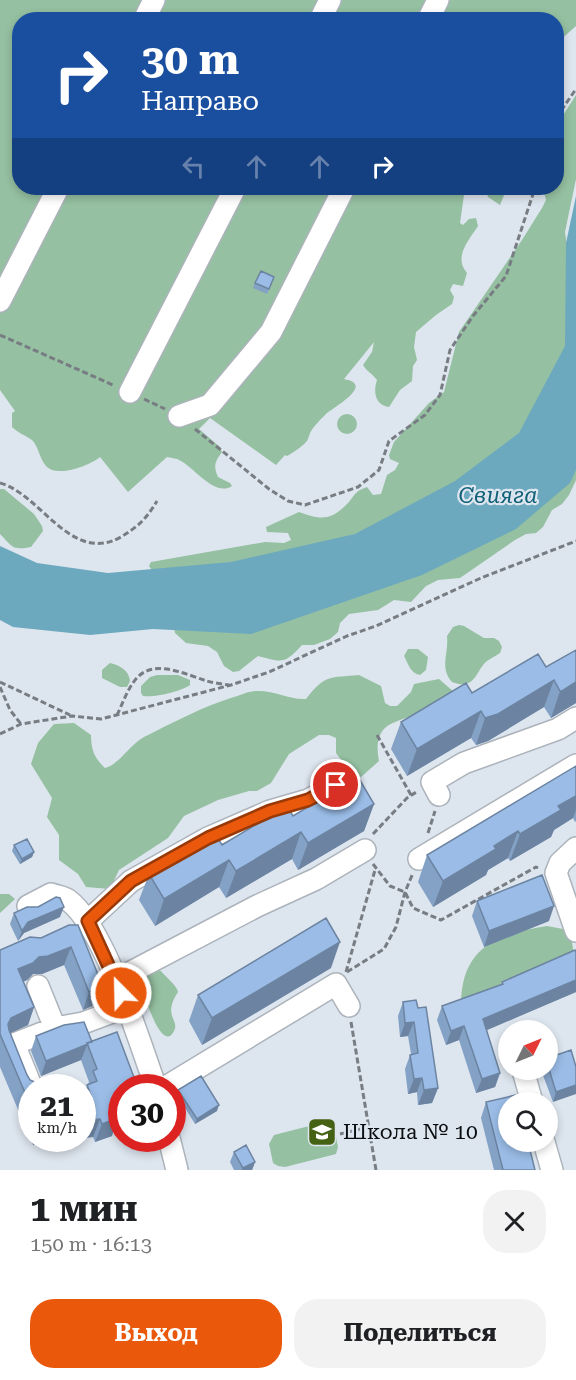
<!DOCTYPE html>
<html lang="ru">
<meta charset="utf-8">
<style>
body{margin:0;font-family:"Roboto Serif",serif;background:#f2f2f2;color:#202124;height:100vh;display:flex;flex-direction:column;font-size:22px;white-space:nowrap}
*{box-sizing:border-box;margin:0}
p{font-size:20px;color:#757577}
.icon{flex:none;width:33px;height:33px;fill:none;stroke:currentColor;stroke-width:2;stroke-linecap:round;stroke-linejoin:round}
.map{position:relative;height:1170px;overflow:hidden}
.panel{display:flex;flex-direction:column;background:#fff;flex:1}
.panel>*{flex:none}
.hud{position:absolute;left:12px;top:12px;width:552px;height:183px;border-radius:24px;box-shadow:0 3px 9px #0003;background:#1a4fa0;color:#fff;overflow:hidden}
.needle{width:39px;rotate:47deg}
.tools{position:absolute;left:498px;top:1020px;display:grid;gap:12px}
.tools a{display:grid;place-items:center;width:60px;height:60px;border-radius:50%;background:#fff;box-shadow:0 3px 9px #0003;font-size:30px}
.speed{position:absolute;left:18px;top:1074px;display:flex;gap:12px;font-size:30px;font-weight:700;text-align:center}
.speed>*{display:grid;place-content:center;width:78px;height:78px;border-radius:50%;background:#fff;box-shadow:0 3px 9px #0003;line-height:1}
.speed small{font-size:15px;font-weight:400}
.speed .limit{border:9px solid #d22;background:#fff;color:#111}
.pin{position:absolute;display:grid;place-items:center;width:51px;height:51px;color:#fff;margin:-26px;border:3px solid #fff;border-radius:50%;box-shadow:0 2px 6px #0007}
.me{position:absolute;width:66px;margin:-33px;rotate:337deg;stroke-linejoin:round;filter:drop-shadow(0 0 4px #0008)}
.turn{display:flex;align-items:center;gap:21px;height:126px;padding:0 30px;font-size:27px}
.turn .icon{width:78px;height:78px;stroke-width:2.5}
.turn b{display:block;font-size:42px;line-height:51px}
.lanes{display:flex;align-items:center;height:57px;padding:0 30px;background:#0003;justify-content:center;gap:30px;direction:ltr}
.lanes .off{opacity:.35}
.round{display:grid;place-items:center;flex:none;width:63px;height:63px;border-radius:24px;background:#f2f2f2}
.summary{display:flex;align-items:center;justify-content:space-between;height:102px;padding:0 30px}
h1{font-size:36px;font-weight:700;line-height:45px}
.button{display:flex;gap:12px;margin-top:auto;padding:12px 30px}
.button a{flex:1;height:69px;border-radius:24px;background:#ea580c;color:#fff;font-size:24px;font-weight:700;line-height:69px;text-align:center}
.button a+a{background:#f2f2f2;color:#202124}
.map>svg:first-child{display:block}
.green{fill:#95c0a1}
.water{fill:#6ca9bf}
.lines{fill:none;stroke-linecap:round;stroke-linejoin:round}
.minor-casing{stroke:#acb3bb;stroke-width:24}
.path{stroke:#777d82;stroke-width:3;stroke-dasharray:6 3;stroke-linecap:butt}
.minor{stroke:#fff;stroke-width:21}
.wall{fill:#84a2c6}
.shaded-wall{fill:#6c84a1}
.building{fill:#9abce6;stroke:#6c84a1;stroke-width:1.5}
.route-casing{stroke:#983908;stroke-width:15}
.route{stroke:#ea580c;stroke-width:10}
.labels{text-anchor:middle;stroke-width:4.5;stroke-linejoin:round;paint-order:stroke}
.poi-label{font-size:21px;fill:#0b0e10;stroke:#dde5ee;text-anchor:start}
.water-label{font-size:22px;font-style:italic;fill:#106178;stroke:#dde5ee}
</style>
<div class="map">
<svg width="576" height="1170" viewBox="0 0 576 1170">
<rect width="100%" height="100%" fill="#dde5ee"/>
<path class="green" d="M 0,0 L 576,0 L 576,26 L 557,43 L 556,20 L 20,20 L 20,188 L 465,188 L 460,223 L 463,225 L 469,219 L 476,218 L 478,226 C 469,240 453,257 467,273 L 463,286 L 453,284 L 450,290 L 454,297 L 452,304 L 436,315 L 416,332 L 414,347 L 417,360 L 413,366 L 412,381 L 400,390 L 389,407 C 375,405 373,392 377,380 C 372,373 367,372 363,365 L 372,352 L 374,342 L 344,379 C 377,385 330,409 325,415 C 320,420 313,427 310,433 C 310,434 307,442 306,442 C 303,446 291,454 287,456 L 285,455 L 276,465 L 210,418 L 199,429 L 220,447 L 222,452 C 215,462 213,465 218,477 L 230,483 L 232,486 C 214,498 193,465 177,459 C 174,458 170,458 167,457 L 128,492 L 100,457 C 89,466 57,478 46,466 C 39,458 39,447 32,440 C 25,435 18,433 12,427 L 12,413 L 15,411 L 0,390 Z
M 576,95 L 576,179 L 565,232 L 572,283 L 566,351 L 533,417 L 499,457 L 466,479 L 350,537 L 268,563 L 155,575 L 149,566 L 151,562 L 265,542 L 284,543 L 291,540 L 288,533 L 267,532 L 266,527 L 299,512 C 321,520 331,521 348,503 C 356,494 354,492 367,487 L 373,495 L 381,494 L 387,475 L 395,470 L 399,463 L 390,459 L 389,455 L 394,442 L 429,403 L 444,392 L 459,332 L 522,240 L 542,208 L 546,200 L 543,188 L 556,188 L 557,125 Z
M 485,188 L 507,188 L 500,205 L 488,197 Z
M337 424a10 10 0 1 1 20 0a10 10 0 1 1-20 0Z
M 576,454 L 576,480 L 569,495 L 562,504 L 552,510 L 543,527 L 536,533 L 526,534 L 515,540 L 460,578 L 438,580 L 426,586 L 411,602 L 394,600 L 378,610 L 349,614 L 340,623 L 338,632 L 330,639 L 314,645 L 302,645 C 284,665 282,662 258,656 L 239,671 L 233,672 L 224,666 L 217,652 L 208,646 L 186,643 L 175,633 L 174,627 Z
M 0,489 L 4,489 L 34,514 L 42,526 L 43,531 L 31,547 C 12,551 12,546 0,534 Z
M 459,625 L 464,626 L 484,638 L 494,638 L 499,641 L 502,647 L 500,653 C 496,656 491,658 487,661 C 475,671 476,691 452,682 C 439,667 449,654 447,636 L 453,627 Z
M 408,649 L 418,649 L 428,657 L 426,670 L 420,675 C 410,673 408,663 404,656 Z
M 110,663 C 119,665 129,670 130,681 L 127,687 L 120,687 L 102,678 L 102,670 Z
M 157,675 L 178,675 L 190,680 L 190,685 C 182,691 154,698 143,696 L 141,693 L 141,686 L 150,677 Z
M 359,675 L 381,686 L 385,703 L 390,706 L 397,706 L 411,692 L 414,684 L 439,679 L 454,692 L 447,707 C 432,712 394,718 384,729 C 376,738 377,751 379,761 L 361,777 L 350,772 L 336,753 L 336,738 L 329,735 L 319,735 L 289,754 L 271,783 L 257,791 L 249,791 L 218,800 L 184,816 L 168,838 L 119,870 L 110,889 L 86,887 L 78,874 L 59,860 L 59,835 L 47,817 L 52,798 L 31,764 L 38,743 L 54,724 L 74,723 L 91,735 C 91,749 94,758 105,768 C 119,765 129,745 144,737 C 174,722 202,707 234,697 C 241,695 249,691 256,691 C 274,690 289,700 306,699 C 325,674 330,678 359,675 Z
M 0,894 L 9,894 L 15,899 L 0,913 Z
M 547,926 L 563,929 L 572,942 L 575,962 L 461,1004 C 462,946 498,934 547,926 Z
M 158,970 L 161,971 C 166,977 177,986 178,992 C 162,1016 180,1020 174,1031 C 163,1053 146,1002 145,995 C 144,989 145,982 146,977 L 152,972 Z
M 321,1123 L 334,1127 L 338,1147 L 336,1154 L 285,1167 L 278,1166 L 273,1163 L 269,1144 L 274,1135 Z"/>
<path class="water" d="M 576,196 L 576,470 L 570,483 L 516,529 L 422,575 L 251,634 L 153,629 L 90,635 L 13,627 L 0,620 L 0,546 L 37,563 L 108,573 L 231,562 L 355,534 L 455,481 L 519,433 L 565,346 L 566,243 Z"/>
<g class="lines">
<g class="minor-casing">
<path id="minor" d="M 144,20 L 154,0
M 320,20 L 330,0
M 428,20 L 438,0
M 0,301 L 58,188
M 130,392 L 235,188
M 179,416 L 210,405 L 271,332 L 344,188
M 439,795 L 432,782 L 464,763 L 558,729 L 576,718
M 576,848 L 560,863 L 556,873 L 576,931
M 419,859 L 576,765
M 28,906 L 51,894 C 56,896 64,897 68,900 C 104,926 140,1043 156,1088
M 88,921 L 131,881 L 208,838 L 270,811 L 308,800 L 336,785
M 116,980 L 257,906 L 316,879 L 365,850
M 38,986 L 55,1028 L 83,1023 L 126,1007
M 524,1074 L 532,1102
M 32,1088 L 14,1044 L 55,1028
M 164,1088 L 336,984 L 349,1006
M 169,1138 L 177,1170
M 544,1142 L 552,1170"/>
</g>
<path class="path" d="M 556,118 L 576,89
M 0,335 L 113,385
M 144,399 L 165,409
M 195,429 L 269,489 L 288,501 L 305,505 L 358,487 L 379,470 L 389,441 L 425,415 L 440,395 L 450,350 L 473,316 L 506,276 L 535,188
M 0,483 C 41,494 71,565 121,537 C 139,526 146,519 157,501
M 0,682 L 70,715
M 0,687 L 10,710 L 21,724
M 117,715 C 123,703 129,684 140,675 C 158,660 187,675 207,681 C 214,683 222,684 229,685
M 0,734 L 21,724 L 72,716 L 101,719 L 231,685 L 269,672 L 347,636 L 376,626 L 481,578 L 576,541
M 377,735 L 411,795
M 428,833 L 435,811
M 373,834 L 407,798 L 418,791
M 373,864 L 390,886 L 405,892 L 413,908 L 441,920 L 536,867 L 538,868
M 346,972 L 375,870
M 347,972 L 384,949 L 396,927 L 405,892 L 413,873
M 351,1022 L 376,1170
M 340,1134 L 369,1127"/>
<use href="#minor" class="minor"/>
</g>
<path class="wall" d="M 132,188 L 147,188 L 144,195 L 131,189 Z
M 255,283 L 272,283 L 267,294 L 253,288 Z
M 576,650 L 576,703 L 551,718 L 544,707 L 488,741 L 476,745 L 471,738 L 407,776 L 391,749 L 401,722 L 472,693 L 546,667 Z
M 576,766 L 576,821 L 575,822 L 573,818 L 554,830 L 551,837 L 510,861 L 508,858 L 488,870 L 486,875 L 433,907 L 418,882 L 427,855 Z
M 374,804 L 364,831 L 298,870 L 292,859 L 226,898 L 219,887 L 155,926 L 139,900 L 149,874 L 293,816 Z
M 14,845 L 34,852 L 32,857 L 20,864 L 12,851 Z
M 477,901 L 549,921 L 484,947 L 472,916 Z
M 14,913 L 60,917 L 24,933 L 18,941 L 10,924 Z
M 69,925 L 97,1004 L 83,1010 L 64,965 L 42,974 L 33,974 L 27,980 L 23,982 L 34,1007 L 28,1025 L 10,1033 L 32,1088 L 32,1138 L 80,1138 L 57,1141 L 57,1139 L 33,1145 L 0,1067 L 0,950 L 41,938 Z
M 331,968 L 202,1045 L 189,1021 L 198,995 Z
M 502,982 L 576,992 L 486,1030 L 500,1073 L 495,1087 L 476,1093 L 459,1040 L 446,1045 L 437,1020 L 442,1006 L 501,985 Z
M 403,1002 L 418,1008 L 438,1088 L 432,1103 L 418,1105 L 417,1092 L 408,1094 L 405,1069 L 410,1055 L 411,1054 L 408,1036 L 400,1037 L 398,1016 Z
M 36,1036 L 92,1042 L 122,1088 L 122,1129 L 113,1132 L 112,1136 L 95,1142 L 93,1137 L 82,1138 L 82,1098 L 89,1082 L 81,1060 L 41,1076 L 31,1051 Z
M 548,1058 L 576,1067 L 553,1102 L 541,1070 L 548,1070 Z
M 178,1090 L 217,1111 L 195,1124 L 177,1095 Z
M 486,1102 L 535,1170 L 494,1170 L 481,1118 Z
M 234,1152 L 255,1162 L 252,1170 L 234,1170 L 230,1162 Z"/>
<path class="shaded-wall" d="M 554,680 L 544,707 L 488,741 L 476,745 L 485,718 Z
M 576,682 L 576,703 L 551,718 L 560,691 Z
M 481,711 L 471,738 L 407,776 L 417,749 Z
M 576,796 L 576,810 L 573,818 L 554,830 L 551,837 L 510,861 L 520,834 L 558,806 Z
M 374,804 L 364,831 L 298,870 L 308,843 Z
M 518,831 L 508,858 L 488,870 L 486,875 L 433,907 L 443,881 L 494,846 Z
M 301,832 L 292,859 L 226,898 L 236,871 Z
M 34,852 L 32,857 L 20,864 L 22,859 Z
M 229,860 L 219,887 L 155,926 L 164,899 Z
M 554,906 L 549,921 L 484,947 L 489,931 Z
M 64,907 L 60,917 L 24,933 L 18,941 L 22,931 L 28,922 Z
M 340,942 L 331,968 L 202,1045 L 212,1018 Z
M 71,947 L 64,965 L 42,974 L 33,974 L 27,980 L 11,987 L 18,969 L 39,957 Z
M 576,980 L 576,992 L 478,1034 L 483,1019 Z
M 103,987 L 97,1004 L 83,1010 L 89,992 Z
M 34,1007 L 28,1025 L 4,1036 L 2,1042 L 11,1018 Z
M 414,1022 L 408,1036 L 400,1037 L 405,1023 Z
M 464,1026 L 459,1040 L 446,1045 L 451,1031 Z
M 87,1045 L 81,1060 L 41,1076 L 46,1061 Z
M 500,1073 L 495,1087 L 476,1093 L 482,1079 Z
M 422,1078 L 417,1092 L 408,1094 L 414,1079 Z
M 576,1085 L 576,1094 L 553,1102 L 556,1092 Z
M 438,1088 L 432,1103 L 418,1105 L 424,1090 Z
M 219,1105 L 217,1111 L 195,1124 L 197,1119 Z
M 122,1114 L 122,1129 L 113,1132 L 112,1136 L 95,1142 L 102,1124 Z
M 100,1119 L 93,1137 L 82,1138 L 82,1121 Z
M 35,1138 L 57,1138 L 33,1145 Z
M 58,1138 L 80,1138 L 57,1141 Z
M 255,1162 L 252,1170 L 242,1170 L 243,1168 Z"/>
<path class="building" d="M 261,271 L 274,277 L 269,289 L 255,283 Z
M 576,650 L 576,682 L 562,691 L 560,691 L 554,680 L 498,714 L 485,718 L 481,711 L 417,749 L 401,722 L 466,683 L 472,693 L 538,654 L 546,667 Z
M 576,766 L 576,796 L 558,806 L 561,810 L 520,834 L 518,831 L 494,846 L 496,849 L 443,881 L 427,855 Z
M 358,777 L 374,804 L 308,843 L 301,832 L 236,871 L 229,860 L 164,899 L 149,874 L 215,834 L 222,845 L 287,806 L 293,816 Z
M 27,839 L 34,852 L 22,859 L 14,845 Z
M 542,875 L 554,906 L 489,931 L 477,901 Z
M 56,897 L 60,898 L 64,907 L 28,922 L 22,931 L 14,913 L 27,907 L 38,907 Z
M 326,918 L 340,942 L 212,1018 L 198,995 Z
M 69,925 L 78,925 L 103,987 L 89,992 L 71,947 L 48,956 L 39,957 L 33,963 L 18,969 L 34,1007 L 11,1018 L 8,1024 L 9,1030 L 27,1075 L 30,1080 L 37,1083 L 39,1088 L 32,1088 L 32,1109 L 0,1034 L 0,950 L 30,937 L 41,938 Z
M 575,950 L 576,952 L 576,980 L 483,1019 L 500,1073 L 482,1079 L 464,1026 L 451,1031 L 442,1006 L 503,984 L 502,982 Z
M 416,1000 L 418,1008 L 426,1007 L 438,1088 L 424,1090 L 422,1078 L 414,1079 L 410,1055 L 418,1053 L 414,1022 L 405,1023 L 403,1002 Z
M 84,1022 L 92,1042 L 87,1043 L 88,1044 L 46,1061 L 36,1036 L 64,1025 Z
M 117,1032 L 138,1088 L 122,1088 L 122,1114 L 117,1115 L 118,1118 L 102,1124 L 100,1119 L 82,1121 L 82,1108 L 95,1106 L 87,1085 L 97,1081 L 93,1071 L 97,1069 L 87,1043 Z
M 571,1050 L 576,1067 L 576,1085 L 556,1092 L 548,1066 L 548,1058 Z
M 201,1076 L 219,1105 L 197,1119 L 178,1090 Z
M 516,1095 L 518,1102 L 508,1102 L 508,1142 L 528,1142 L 535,1170 L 503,1170 L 486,1102 Z
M 246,1145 L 255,1162 L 243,1168 L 234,1152 Z"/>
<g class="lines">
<g class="route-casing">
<path id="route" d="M 121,993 L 88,921 L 131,881 L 208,838 L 270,811 L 308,800 L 336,785"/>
</g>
<use href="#route" class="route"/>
</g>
<defs>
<g id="school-square" transform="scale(1.5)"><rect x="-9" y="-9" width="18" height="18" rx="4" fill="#456214" stroke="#dde5ee"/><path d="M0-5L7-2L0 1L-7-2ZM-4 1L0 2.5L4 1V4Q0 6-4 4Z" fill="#fff"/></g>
</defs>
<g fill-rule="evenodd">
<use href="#school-square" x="322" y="1132"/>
</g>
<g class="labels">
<g class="poi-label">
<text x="343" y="1139">Школа № 10</text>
</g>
<g class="water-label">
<text x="498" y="503">Свияга</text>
</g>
</g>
</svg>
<div class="tools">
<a><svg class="needle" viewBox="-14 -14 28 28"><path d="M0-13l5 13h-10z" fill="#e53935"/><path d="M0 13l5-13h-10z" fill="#757577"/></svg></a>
<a><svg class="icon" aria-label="search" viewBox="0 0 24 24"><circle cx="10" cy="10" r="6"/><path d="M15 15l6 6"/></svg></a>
</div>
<div class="speed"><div>21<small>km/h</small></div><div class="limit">30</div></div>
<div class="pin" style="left:336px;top:785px;background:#d93025"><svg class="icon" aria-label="arrive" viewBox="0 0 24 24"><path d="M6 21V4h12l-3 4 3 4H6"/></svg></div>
<svg class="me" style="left:121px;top:993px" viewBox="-20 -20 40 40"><circle r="17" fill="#ea580c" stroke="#fff" stroke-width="3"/><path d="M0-11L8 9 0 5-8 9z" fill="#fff"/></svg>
<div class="hud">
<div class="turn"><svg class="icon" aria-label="right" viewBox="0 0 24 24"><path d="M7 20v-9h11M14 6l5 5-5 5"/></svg><div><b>30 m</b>Направо</div></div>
<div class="lanes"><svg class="icon off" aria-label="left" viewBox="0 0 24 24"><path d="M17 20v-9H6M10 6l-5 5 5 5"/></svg><svg class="icon off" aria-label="ahead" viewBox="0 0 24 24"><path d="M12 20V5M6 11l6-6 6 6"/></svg><svg class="icon off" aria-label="ahead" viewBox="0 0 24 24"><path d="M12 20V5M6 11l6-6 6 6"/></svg><svg class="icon" aria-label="right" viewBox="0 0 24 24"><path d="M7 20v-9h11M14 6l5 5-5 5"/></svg></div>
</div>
</div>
<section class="panel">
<div class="summary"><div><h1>1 мин</h1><p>150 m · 16:13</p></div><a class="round"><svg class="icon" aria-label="close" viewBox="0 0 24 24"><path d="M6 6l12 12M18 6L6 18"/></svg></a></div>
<div class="button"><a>Выход</a><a>Поделиться</a></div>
</section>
